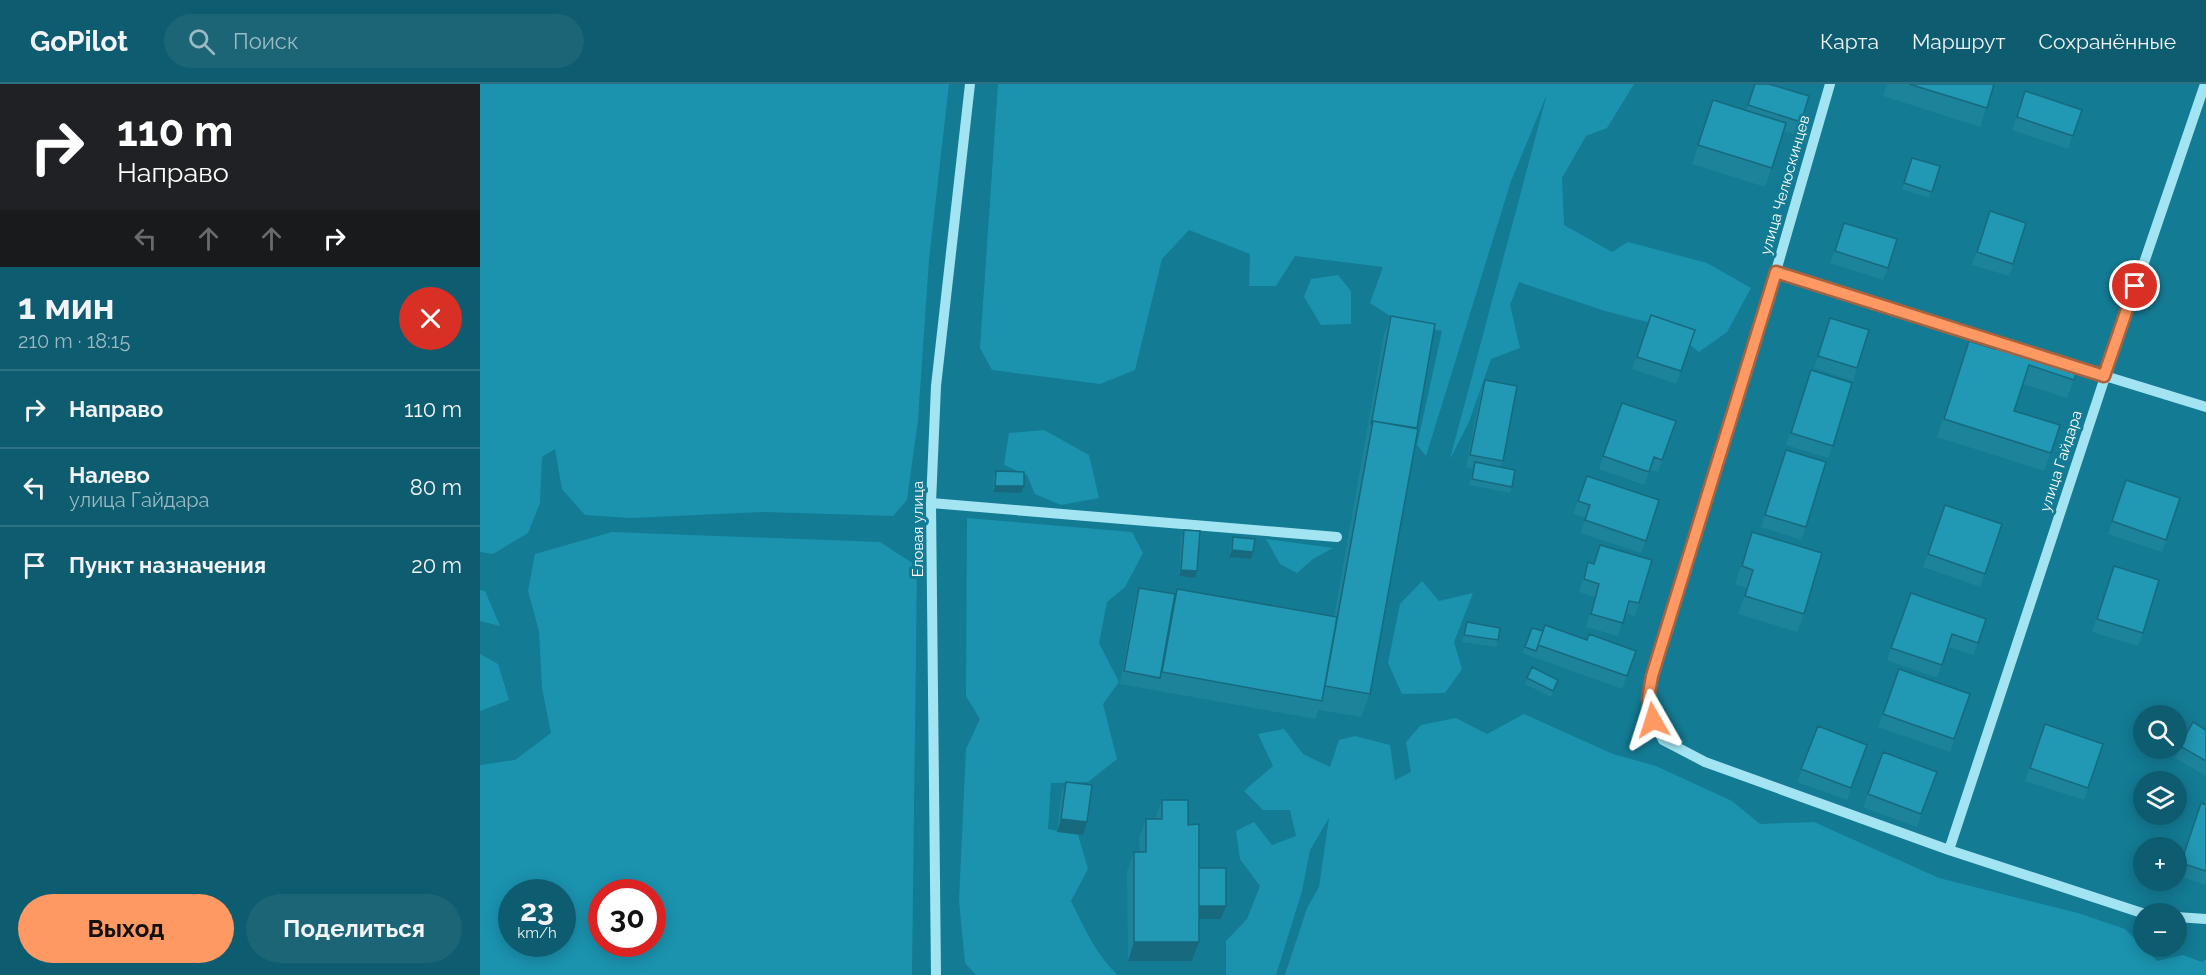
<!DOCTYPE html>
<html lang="ru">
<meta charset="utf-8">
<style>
body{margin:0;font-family:Raleway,sans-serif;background:#1c6577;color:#f1f3f6;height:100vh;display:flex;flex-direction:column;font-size:22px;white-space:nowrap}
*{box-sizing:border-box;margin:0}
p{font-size:20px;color:#9bbac3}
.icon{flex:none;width:33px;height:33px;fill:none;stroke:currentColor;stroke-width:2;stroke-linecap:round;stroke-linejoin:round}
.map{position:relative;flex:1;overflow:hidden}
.sheet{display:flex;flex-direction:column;background:#0e5c6f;width:480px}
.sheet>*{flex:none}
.hud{background:#202124;color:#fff;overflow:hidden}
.controls{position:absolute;left:1653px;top:621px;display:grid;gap:12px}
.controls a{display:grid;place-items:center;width:54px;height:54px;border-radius:50%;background:#0e5c6f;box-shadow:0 3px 15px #0003;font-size:30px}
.speed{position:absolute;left:18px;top:795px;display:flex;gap:12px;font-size:30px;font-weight:700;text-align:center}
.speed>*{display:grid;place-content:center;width:78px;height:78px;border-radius:50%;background:#0e5c6f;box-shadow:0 3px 15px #0003;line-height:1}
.speed small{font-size:15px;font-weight:400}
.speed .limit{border:9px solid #d22;background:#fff;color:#111}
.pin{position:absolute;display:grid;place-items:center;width:51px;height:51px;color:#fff;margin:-26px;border:3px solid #fff;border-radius:50%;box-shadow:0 2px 6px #0007}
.me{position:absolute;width:66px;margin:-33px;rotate:354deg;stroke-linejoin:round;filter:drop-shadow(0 0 4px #0008)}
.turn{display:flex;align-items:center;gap:21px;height:126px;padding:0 18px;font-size:27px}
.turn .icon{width:78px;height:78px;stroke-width:2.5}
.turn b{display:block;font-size:42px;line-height:51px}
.lanes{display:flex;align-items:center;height:57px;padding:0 18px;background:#0003;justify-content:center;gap:30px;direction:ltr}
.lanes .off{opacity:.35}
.round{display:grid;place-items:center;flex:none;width:63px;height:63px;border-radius:32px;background:#1c6577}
.head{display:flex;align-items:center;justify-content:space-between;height:102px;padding:0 18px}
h1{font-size:36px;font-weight:700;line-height:45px}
.primary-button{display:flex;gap:12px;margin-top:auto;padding:12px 18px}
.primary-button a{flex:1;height:69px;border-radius:36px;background:#ff9963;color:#111;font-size:24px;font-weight:700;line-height:69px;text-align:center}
.primary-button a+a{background:#1c6577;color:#f1f3f6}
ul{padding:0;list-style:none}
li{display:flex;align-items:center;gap:18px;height:78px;padding:0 18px;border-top:2px solid #2e7182}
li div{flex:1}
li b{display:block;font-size:22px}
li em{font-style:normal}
header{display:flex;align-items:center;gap:36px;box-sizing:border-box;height:84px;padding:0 30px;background:#0e5c6f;border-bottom:2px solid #2e7182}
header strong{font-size:28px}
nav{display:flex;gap:33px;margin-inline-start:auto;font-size:21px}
.search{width:420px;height:54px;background:#1c6577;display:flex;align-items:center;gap:15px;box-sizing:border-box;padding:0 21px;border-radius:33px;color:#9bbac3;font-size:22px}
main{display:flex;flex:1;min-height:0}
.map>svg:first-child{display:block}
.green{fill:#1b93af;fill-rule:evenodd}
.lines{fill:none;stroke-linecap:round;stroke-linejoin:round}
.minor{stroke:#a2e4f2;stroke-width:10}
.wall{fill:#1c839b}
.shaded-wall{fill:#176a7e}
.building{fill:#2198b4;stroke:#176a7e;stroke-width:1.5}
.route-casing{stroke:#a66340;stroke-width:15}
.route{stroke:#ff9963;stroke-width:10}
.labels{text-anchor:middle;stroke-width:6;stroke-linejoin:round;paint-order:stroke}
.street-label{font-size:15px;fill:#fff;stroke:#137b94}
</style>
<header>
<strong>GoPilot</strong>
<div class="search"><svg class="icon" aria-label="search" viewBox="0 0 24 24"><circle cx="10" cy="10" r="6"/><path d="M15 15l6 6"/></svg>Поиск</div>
<nav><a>Карта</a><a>Маршрут</a><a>Сохранённые</a></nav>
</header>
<main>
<section class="sheet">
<div class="hud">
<div class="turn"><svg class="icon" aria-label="right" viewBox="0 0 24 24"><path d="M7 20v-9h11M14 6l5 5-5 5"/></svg><div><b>110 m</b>Направо</div></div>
<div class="lanes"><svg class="icon off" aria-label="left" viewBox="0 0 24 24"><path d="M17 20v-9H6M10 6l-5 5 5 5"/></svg><svg class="icon off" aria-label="ahead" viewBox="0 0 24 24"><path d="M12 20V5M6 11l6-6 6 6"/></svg><svg class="icon off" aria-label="ahead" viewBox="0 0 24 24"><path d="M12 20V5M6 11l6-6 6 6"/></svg><svg class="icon" aria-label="right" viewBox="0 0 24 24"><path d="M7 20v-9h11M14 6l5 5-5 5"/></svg></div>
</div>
<div class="head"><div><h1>1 мин</h1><p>210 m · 18:15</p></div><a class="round" style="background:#d93025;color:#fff"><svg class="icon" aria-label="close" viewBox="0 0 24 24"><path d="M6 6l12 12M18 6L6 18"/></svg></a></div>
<ul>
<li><svg class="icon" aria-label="right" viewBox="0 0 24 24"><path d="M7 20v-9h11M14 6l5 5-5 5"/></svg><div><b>Направо</b></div><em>110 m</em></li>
<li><svg class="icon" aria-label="left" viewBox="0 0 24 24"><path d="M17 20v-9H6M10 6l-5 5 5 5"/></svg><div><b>Налево</b><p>улица Гайдара</p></div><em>80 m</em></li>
<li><svg class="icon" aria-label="arrive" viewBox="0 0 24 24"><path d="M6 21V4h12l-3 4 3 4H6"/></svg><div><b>Пункт назначения</b></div><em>20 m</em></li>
</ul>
<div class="primary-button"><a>Выход</a><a>Поделиться</a></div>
</section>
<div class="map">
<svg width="1726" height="891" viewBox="0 0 1726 891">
<rect width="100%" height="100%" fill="#137b94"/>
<path class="green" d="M 0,0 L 469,0 L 449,176 L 438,336 L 427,416 L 413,432 L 285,428 L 151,434 L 105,431 L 82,405 L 75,365 L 62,373 L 60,419 L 48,449 L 13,470 L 0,468 Z
M 518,0 L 1154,0 L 1127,44 L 1106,52 L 1082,94 L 1084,141 L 1132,168 L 1148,158 L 1227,179 L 1271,204 L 1247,248 L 1219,268 L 1187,243 L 1125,227 L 1039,198 L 1030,221 L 1040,264 L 1011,275 L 989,338 L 970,375 L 1067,10 L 1031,97 L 946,372 L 937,361 L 962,247 L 918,237 L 890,219 L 903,183 L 815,172 L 796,202 L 769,202 L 770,170 L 709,146 L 682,175 L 655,286 L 620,300 L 512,286 L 500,264 Z
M 858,191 L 871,207 L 871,240 L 841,241 L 824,213 L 831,195 Z
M 564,346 L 609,371 L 619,414 L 581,421 L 555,410 L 547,391 L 524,381 L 529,349 Z
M 487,434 L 652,448 L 663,469 L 645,503 L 627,518 L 619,559 L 639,598 L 623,620 L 637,675 L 608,698 L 571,699 L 568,745 L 598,751 L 608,785 L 591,817 C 604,843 616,871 638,891 L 496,891 L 485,879 L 479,817 L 486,665 L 500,635 L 486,612 Z
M 132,448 L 400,458 L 437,482 L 432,891 L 0,891 L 0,681 L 35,676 L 71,649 L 62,604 L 59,547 L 48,507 L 55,470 ZM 82,808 L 82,860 L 32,860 L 32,808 ZM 172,808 L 172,860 L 122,860 L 122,808 Z
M 786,455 L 853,464 L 833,475 L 817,489 L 800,480 Z
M 942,497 L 959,517 L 993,509 L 974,558 L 982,585 L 965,609 L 922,610 L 908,579 L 920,520 Z
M 0,506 L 5,507 L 20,542 L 0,537 Z
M 0,570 L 18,580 L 29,616 L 0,627 Z
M 1044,630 L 1133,670 L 1176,682 L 1252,717 L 1280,740 L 1334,738 L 1459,794 L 1598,829 L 1645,845 L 1677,877 L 1703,871 L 1722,878 L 1726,875 L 1726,891 L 805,891 L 827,824 L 839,803 L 849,734 L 830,766 L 822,807 L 796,891 L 746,891 L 746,857 L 767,835 L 780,802 L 760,775 L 756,747 L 774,738 L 792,761 L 816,752 L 810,726 L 783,726 L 764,707 L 793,682 L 778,650 L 804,645 L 823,670 L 850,683 L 859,656 L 875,652 L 910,661 L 915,696 L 931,688 L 926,658 L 941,641 L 976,634 L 1007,650 Z"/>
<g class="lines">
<path class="minor" d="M 1350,0 L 1296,187 L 1172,592 L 1168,616 L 1173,636 L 1183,656 L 1225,678 L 1469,766 L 1665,830
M 1296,187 L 1528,262
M 1586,280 L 1726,323
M 451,419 L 857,453
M 1469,766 L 1625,293 L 1725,0
M 1696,833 L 1726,835
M 456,891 L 451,419 L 456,302 L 490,0"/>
</g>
<path class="wall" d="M 1275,0 L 1321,38 L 1316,51 L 1304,47 L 1285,103 L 1212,80 L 1233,16 L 1266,27 Z
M 1407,0 L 1514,0 L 1500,43 L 1403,12 Z
M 1545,7 L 1602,26 L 1588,65 L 1532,46 Z
M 1432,74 L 1460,82 L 1449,114 L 1422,105 Z
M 1510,127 L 1533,180 L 1529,192 L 1492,181 Z
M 1364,139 L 1408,184 L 1403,196 L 1350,179 Z
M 1171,231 L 1215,246 L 1196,300 L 1152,285 Z
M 911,232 L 890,610 L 881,633 L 839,626 L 835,635 L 640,600 L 655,517 L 659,504 L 695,510 L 697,505 L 854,533 L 904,250 Z
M 1350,234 L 1377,284 L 1373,297 L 1334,284 Z
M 1518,256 L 1599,282 L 1587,314 L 1543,300 L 1534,327 L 1571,369 L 1564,387 L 1457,353 L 1489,257 L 1514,265 Z
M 1331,286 L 1353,362 L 1348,374 L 1306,361 Z
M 1005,296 L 1023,377 L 1020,383 L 1032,403 L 1030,409 L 989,401 L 993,385 L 986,383 L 1000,309 Z
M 1142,319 L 1196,337 L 1178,388 L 1170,386 L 1164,401 L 1119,385 Z
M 1306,366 L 1326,443 L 1321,456 L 1281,443 Z
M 516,387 L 541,409 L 513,408 L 513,394 Z
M 1107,392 L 1179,416 L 1161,469 L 1100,449 L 1106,434 L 1093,430 Z
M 1646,396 L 1700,414 L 1682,468 L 1628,450 Z
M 1465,421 L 1522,440 L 1500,503 L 1443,483 Z
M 704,446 L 715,494 L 699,492 L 701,453 Z
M 1272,448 L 1324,530 L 1317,548 L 1258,530 L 1267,504 L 1255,500 Z
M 753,453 L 771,475 L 749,473 L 751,460 Z
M 1120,461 L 1159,519 L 1155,532 L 1145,529 L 1138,552 L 1106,543 L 1115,513 L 1099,508 L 1108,478 L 1113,480 Z
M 1634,482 L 1663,549 L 1658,562 L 1612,548 Z
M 1431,509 L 1506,535 L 1494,571 L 1468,563 L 1457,594 L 1407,576 Z
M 987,538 L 1018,556 L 1016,563 L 982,558 L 984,545 Z
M 1052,544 L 1063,547 L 1156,567 L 1142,605 L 1042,569 Z
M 1419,585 L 1490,610 L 1470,668 L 1398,643 Z
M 1047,594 L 1076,603 L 1071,613 L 1045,600 Z
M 1565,640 L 1623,660 L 1604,716 L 1545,697 Z
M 1338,642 L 1387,661 L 1367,716 L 1317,698 Z
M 1726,646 L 1726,692 L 1695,674 L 1700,662 Z
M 1403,668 L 1457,688 L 1437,743 L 1383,723 Z
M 586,698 L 607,738 L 603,751 L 577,748 L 581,710 Z
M 682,716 L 708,741 L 719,784 L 746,822 L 741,835 L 719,835 L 719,858 L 712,877 L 648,877 L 647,787 L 654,768 L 660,768 L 659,753 L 666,735 L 675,735 Z
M 1726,721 L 1726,801 L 1696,791 L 1716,732 Z"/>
<path class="shaded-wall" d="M 515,402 L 544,402 L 541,409 L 513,408 Z
M 752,466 L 773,468 L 771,475 L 749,473 Z
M 701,486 L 717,487 L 715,494 L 699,492 Z
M 581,735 L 607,738 L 603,751 L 577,748 Z
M 717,822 L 746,822 L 741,835 L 712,835 Z
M 654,858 L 719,858 L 712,877 L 648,877 Z"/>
<path class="building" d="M 1275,0 L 1289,0 L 1329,12 L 1321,38 L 1268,21 Z
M 1429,0 L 1514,0 L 1507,24 Z
M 1545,7 L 1602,26 L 1593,52 L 1537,33 Z
M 1233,16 L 1306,39 L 1292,84 L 1218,61 Z
M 1432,74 L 1460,82 L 1452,108 L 1424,99 Z
M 1510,127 L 1546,139 L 1533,180 L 1497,168 Z
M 1364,139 L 1417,155 L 1408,184 L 1355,167 Z
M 1171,231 L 1215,246 L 1201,287 L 1157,273 Z
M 911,232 L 955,240 L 937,344 L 893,337 L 891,341 Z
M 1350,234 L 1389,246 L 1377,284 L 1338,272 Z
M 1518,256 L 1599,282 L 1594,296 L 1549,281 L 1534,327 L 1580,341 L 1571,369 L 1464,335 L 1489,257 L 1515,265 Z
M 1331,286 L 1372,299 L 1353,362 L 1311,349 Z
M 1005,296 L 1037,302 L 1023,377 L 990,371 Z
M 1142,319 L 1196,337 L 1182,376 L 1174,373 L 1169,388 L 1123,372 Z
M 893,337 L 938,345 L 890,610 L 845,602 Z
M 1306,366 L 1346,378 L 1326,443 L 1285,431 Z
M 995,378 L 1035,386 L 1032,403 L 992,395 Z
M 516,387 L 544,388 L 544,402 L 515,402 Z
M 1107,392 L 1179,416 L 1166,457 L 1105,436 L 1110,421 L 1098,417 Z
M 1646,396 L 1700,414 L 1686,456 L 1632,437 Z
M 1465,421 L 1522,440 L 1505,490 L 1448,470 Z
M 704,446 L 720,447 L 717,487 L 701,486 Z
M 1272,448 L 1342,469 L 1324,530 L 1265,512 L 1273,486 L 1262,482 Z
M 753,453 L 775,455 L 773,468 L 752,466 Z
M 1120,461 L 1172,476 L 1159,519 L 1149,517 L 1143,539 L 1111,530 L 1119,500 L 1104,495 L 1108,478 L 1114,480 Z
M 1634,482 L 1679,496 L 1663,549 L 1617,535 Z
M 659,504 L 695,510 L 680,594 L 644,587 Z
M 697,505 L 857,533 L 842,617 L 682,588 Z
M 1431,509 L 1506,535 L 1498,559 L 1472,550 L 1462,581 L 1411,564 Z
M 987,538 L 1020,544 L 1018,556 L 984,551 Z
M 1065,541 L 1107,556 L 1109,550 L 1156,567 L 1147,592 L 1058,561 Z
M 1052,544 L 1063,547 L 1056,567 L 1045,563 Z
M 1052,583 L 1078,596 L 1073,607 L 1047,594 Z
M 1419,585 L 1490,610 L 1474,655 L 1403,630 Z
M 1713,638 L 1726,646 L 1726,677 L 1700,662 Z
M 1565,640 L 1623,660 L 1608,704 L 1550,684 Z
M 1338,642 L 1387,661 L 1371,704 L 1321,685 Z
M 1403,668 L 1457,688 L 1441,730 L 1388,710 Z
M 586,698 L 612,701 L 607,738 L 581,735 Z
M 682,716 L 708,716 L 708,741 L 719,740 L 719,858 L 654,858 L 654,768 L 666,768 L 666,735 L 682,735 Z
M 1721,719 L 1726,721 L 1726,787 L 1701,779 Z
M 719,784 L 746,784 L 746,822 L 719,822 Z"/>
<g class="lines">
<g class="route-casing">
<path id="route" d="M 1173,636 L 1168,615 L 1172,592 L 1296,188 L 1624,292 L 1655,202"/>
</g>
<use href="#route" class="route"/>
</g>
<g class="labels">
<g class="street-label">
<text transform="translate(1305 101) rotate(-74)" y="5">улица Челюскинцев</text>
<text transform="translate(1581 377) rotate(-72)" y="5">улица Гайдара</text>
<text transform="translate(438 445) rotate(-90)" y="5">Еловая улица</text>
</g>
</g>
</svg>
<div class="controls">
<a><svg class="icon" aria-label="search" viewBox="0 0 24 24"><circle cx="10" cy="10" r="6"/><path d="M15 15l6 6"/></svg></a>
<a><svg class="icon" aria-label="layers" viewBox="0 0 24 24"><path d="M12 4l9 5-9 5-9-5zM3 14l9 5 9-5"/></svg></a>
<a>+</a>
<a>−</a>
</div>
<div class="speed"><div>23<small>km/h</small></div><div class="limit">30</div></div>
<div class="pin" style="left:1655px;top:202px;background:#d93025"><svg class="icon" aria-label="arrive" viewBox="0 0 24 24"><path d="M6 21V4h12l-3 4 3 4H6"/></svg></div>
<svg class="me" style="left:1173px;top:636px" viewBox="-20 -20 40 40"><path d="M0-17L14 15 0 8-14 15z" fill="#ff9963" stroke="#fff" stroke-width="4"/></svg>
</div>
</main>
